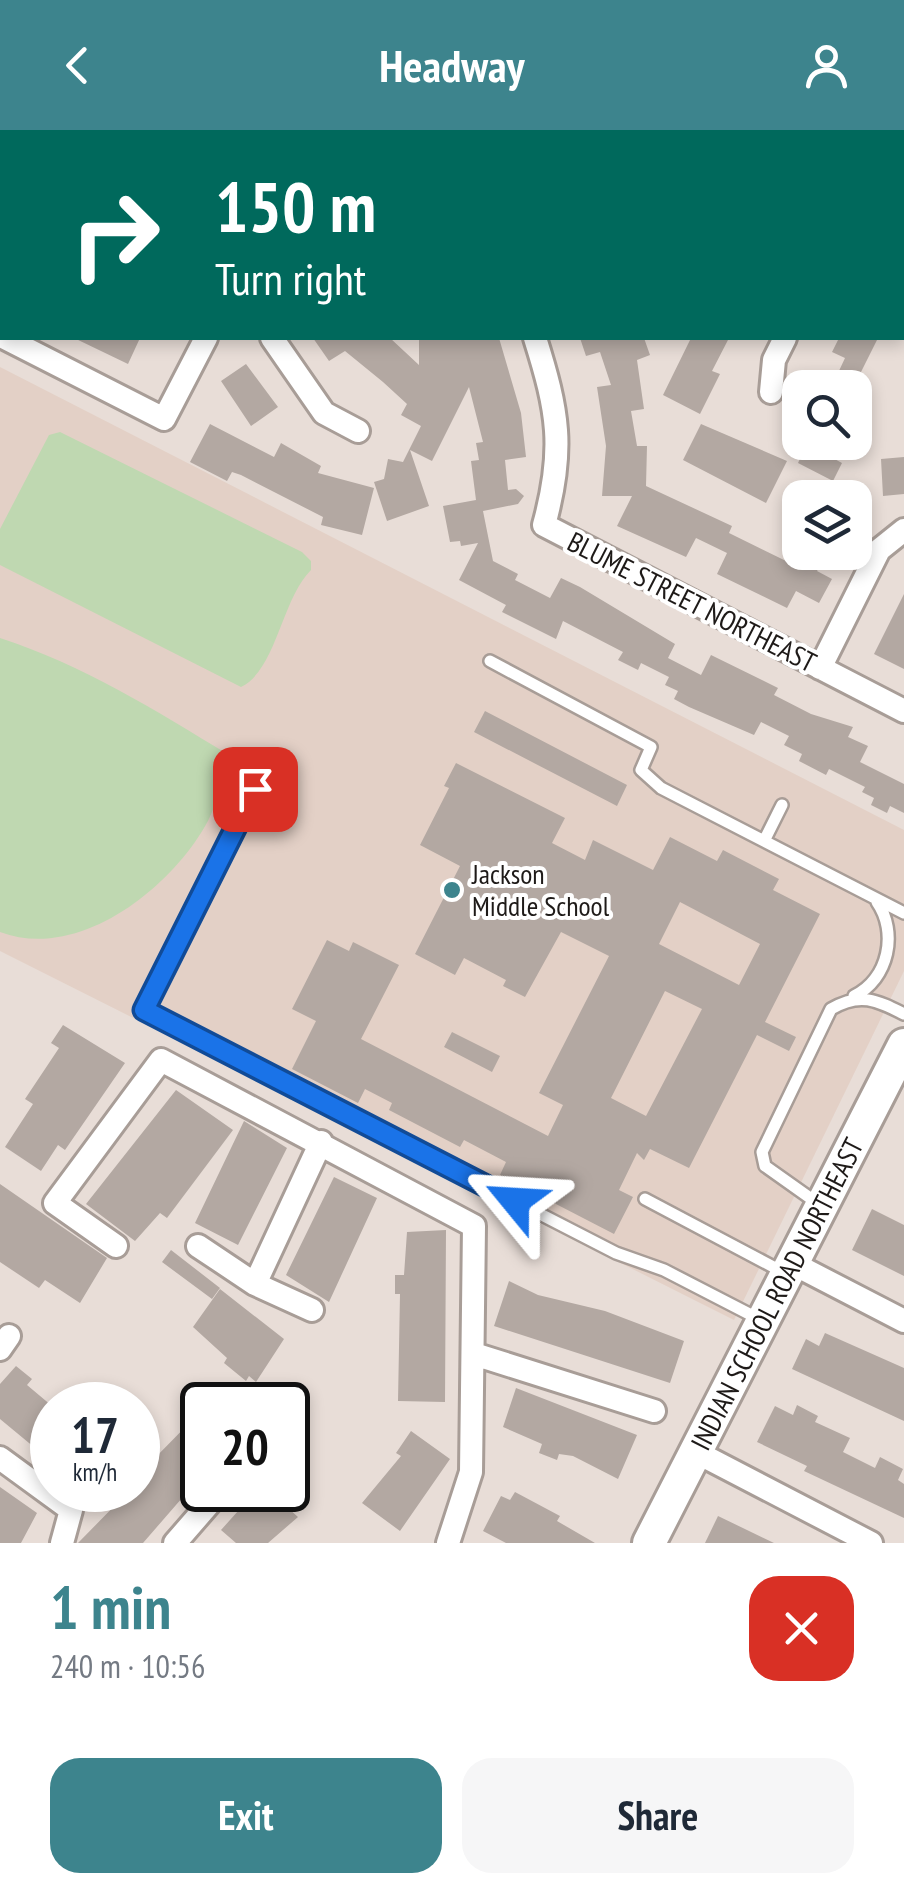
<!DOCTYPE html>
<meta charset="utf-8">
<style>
body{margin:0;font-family:"PT Sans Narrow",sans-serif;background:#f6f6f7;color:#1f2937;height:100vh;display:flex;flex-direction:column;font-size:38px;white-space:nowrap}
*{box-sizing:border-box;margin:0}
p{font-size:32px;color:#747a83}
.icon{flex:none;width:55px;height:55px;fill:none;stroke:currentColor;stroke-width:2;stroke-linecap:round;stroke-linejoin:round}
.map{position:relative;height:1413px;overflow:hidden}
.side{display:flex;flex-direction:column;background:#fff;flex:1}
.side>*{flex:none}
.guide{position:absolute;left:0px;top:0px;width:905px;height:210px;box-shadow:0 5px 15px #0003;background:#00695c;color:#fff;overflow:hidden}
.tools{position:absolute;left:782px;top:240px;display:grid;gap:20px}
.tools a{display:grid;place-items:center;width:90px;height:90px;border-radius:20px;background:#fff;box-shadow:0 5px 15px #0003;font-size:50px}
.speed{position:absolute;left:30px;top:1252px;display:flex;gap:20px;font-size:50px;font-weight:700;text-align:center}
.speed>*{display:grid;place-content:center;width:130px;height:130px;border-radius:50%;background:#fff;box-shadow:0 5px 15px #0003;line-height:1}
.speed small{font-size:25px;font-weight:400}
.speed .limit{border:5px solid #111;border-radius:15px;background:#fff;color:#111}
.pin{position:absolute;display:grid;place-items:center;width:85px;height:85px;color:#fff;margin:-42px;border-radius:20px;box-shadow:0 5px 15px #0006}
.me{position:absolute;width:110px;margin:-55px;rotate:297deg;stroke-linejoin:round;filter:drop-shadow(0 0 8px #0008)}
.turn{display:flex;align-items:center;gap:35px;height:210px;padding:0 50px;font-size:45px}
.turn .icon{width:130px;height:130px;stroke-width:2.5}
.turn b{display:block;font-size:70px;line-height:85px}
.round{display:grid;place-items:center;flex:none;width:105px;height:105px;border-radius:30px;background:#f6f6f7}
.headline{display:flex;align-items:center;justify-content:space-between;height:170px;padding:0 50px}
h1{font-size:60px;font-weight:800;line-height:75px;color:#3d848d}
.button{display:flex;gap:20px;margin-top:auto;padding:20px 50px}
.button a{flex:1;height:115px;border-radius:30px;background:#3d848d;color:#fff;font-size:40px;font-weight:800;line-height:115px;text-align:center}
.button a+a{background:#f6f6f7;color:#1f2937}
header{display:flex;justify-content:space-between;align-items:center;height:130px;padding:0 50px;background:#3d848d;color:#fff;font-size:45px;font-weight:800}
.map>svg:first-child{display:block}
.built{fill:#e3d0c6}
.green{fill:#bfd8b1}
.building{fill:#b3a8a2;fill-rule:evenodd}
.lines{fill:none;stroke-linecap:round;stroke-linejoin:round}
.lane-casing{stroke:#a89d97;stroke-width:16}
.street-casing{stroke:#a89d97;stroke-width:28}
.secondary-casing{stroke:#a89d97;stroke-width:38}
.lane{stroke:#fff;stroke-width:11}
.street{stroke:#fff;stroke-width:22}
.secondary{stroke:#fff;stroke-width:32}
.route-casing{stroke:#114b97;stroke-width:25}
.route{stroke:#1a73e8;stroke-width:18}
.poi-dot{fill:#3d848d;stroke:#fff;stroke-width:4}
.labels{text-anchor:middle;stroke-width:8;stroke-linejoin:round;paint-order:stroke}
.street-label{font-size:28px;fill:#1e1a18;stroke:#fff}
.poi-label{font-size:28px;fill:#1e1a18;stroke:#fff;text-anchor:start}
</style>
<header><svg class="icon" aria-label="back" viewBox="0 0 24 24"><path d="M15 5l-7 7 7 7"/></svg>Headway<svg class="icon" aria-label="person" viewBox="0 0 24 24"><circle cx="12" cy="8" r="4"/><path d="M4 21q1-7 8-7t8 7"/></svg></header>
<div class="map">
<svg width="904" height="1413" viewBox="0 0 904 1413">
<rect width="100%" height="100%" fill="#e8ddd7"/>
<path class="built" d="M 0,237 L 904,700 L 904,841 L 734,1190 L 0,821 Z"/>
<path class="green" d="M 60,302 L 302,422 L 311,431 L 311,440 C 281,470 277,539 241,557 L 0,435 L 0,399 L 49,305 Z
M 0,508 C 83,535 155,580 229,625 C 222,649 217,677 204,698 C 166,762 77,831 0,802 Z"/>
<path class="building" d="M 74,208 L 140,208 L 128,234 Z
M 313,208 L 390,208 L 419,235 L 419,208 L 499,208 L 521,283 L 526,327 L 505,330 L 508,360 L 516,359 L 524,366 L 518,374 L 483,381 L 493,431 L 518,444 L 515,450 L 550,468 L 561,448 L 580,457 L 675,514 L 668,528 L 701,545 L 711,525 L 778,558 L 774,565 L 811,584 L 853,597 L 848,607 L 868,616 L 860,632 L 904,654 L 904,683 L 890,676 L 887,683 L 871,675 L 874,668 L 862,662 L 865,657 L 829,639 L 826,645 L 799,631 L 802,624 L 784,615 L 789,606 L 761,592 L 754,605 L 689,577 L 674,569 L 678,561 L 665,555 L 669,547 L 641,533 L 638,540 L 618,530 L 623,522 L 563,491 L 556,509 L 502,482 L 506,475 L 459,450 L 478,413 L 461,416 L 460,411 L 450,412 L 443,376 L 476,370 L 471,331 L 479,330 L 476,313 L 483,312 L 469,257 L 432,331 L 410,320 L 429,376 L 387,391 L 374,352 L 384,349 L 388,329 L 403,332 L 421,296 L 401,285 L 407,274 L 383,252 L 345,221 L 329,231 Z
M 580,208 L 644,208 L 650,225 L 637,230 L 644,279 L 631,281 L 637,316 L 647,316 L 646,356 L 732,396 L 729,403 L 786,431 L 788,428 L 802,435 L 807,425 L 822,433 L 817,441 L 832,449 L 819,473 L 796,461 L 787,478 L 717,444 L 727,423 L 696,408 L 686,427 L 617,396 L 632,366 L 602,366 L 606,316 L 597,257 L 611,255 L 600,222 L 586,226 Z
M 691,208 L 729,208 L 712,241 L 720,244 L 700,284 L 663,265 Z
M 839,208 L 878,208 L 853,258 L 831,258 L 845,228 L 832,222 Z
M 246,234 L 278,277 L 251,296 L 221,251 Z
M 210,294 L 274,327 L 281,313 L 321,336 L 318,343 L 374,358 L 362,405 L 321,395 L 323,387 L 241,345 L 232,342 L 227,351 L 190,332 Z
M 701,294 L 787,331 L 766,373 L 683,330 Z
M 808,312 L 836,312 L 829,326 L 842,333 L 833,351 L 798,333 Z
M 904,327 L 904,364 L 883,366 L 881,329 Z
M 904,464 L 904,539 L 874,524 Z
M 485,581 L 627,655 L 617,676 L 474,602 Z
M 456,633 L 565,688 L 552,713 L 585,730 L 593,710 L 653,740 L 670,707 L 717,731 L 723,720 L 779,749 L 773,760 L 820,784 L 765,892 L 796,907 L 789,921 L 757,905 L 689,1038 L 650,1019 L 644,1030 L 637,1023 L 619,1060 L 633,1067 L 614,1104 L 500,1045 L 506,1032 L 464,1010 L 460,1017 L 389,980 L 392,973 L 365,959 L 358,973 L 292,939 L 316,891 L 292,879 L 327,810 L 349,821 L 353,812 L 399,835 L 361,909 L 548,1006 L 563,975 L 539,963 L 609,826 L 561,802 L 525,867 L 503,856 L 506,850 L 464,828 L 455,845 L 415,824 L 460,736 L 420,715 L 449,658 L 444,656 ZM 680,772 L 760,814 L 739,855 L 659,814 ZM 665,861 L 702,879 L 646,986 L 611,968 Z
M 63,895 L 125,933 L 65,1020 L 58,1015 L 41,1041 L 5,1017 L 33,974 L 25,969 L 59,918 L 51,913 Z
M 452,902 L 500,926 L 492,942 L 444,917 Z
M 176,960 L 233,1000 L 167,1088 L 160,1083 L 135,1111 L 86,1074 Z
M 244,991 L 287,1018 L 238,1115 L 195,1093 Z
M 334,1047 L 377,1068 L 329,1172 L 286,1145 Z
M 0,1054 L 107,1128 L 80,1173 L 45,1150 L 39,1158 L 0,1132 Z
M 872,1079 L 904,1095 L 904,1146 L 852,1120 Z
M 446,1100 L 445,1272 L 398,1271 L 400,1164 L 395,1164 L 395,1145 L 404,1145 L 407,1102 Z
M 171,1120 L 220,1158 L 212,1169 L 162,1132 Z
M 509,1151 L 538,1165 L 605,1181 L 684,1211 L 670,1253 L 494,1196 Z
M 220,1159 L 284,1209 L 256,1252 L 249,1246 L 246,1251 L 224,1233 L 227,1228 L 193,1197 Z
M 825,1203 L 904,1238 L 904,1291 L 792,1239 L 806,1209 L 819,1216 Z
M 16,1236 L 32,1249 L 27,1255 L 52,1276 L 52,1332 L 0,1289 L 0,1254 Z
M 516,1258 L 637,1305 L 618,1349 L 573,1326 L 559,1324 L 557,1330 L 539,1323 L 542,1314 L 503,1297 Z
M 797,1275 L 818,1286 L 815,1292 L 850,1308 L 843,1322 L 875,1338 L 880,1327 L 903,1339 L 898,1350 L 904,1354 L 904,1388 L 804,1341 L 807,1336 L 757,1312 L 775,1276 L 793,1285 Z
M 202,1280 L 202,1345 L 143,1413 L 78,1413 L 130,1360 L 138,1360 L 148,1335 Z
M 411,1301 L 450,1329 L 400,1401 L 362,1373 L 401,1326 L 396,1323 Z
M 0,1357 L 37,1383 L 21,1413 L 0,1413 Z
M 257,1360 L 268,1360 L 298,1387 L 268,1413 L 236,1413 L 221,1400 Z
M 515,1362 L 560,1386 L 557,1391 L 595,1413 L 506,1413 L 483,1401 L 501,1366 L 510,1370 Z
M 718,1386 L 774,1413 L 705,1413 Z"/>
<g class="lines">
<g class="lane-casing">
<path id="lane" d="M 490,531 L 651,617 L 641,640 L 661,658 L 904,783
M 255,659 L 143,880 L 616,1123 L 664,1140 L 759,1189
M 764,711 L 782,675
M 854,866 C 889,849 898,802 877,772
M 645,1069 L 783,1142
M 820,1075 L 765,1036 L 762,1022 L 831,879 C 860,862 876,870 904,884"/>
</g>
<g class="street-casing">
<path id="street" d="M 172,2 L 173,0
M 639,2 L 641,0
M 889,2 L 890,0
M 5,208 L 164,289 L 206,208
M 272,208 L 324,283 L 358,301
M 535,208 C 558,281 565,319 544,395 L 904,581
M 771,262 L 774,230 L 785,208
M 820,538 L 879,420 L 904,400
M 116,1116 L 55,1073 L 161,930 L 474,1096 L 471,1342 L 448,1413
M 198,1116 L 255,1154 L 312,1180
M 792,1133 L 904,1191
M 255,1154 L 321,1012
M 0,1219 L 9,1206
M 474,1224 L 654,1281
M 696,1322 L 871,1413
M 0,1328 L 71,1380 L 62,1413
M 175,1413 L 221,1360"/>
</g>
<g class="secondary-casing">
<path id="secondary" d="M 649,1413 L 904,915"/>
</g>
<use href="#lane" class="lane"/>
<use href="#street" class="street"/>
<use href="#secondary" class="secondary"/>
</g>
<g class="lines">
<g class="route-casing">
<path id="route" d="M 255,659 L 144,880 L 515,1071"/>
</g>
<use href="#route" class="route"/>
</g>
<circle class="poi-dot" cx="452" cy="760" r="10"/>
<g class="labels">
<g class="street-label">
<text transform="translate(692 472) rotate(27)" y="10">BLUME STREET NORTHEAST</text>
<text transform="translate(777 1164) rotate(-63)" y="10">INDIAN SCHOOL ROAD NORTHEAST</text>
</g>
<g class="poi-label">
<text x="472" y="754">Jackson<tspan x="472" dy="32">Middle School</tspan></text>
</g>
</g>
</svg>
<div class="tools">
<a><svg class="icon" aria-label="search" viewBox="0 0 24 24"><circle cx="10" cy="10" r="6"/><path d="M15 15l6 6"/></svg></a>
<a><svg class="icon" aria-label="layers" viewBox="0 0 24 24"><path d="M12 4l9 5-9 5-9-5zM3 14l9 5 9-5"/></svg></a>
</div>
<div class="speed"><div>17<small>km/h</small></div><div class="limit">20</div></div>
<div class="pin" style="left:255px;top:659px;background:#d93025"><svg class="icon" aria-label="arrive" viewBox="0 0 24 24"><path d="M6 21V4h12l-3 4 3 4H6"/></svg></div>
<svg class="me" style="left:515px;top:1071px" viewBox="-20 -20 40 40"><path d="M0-17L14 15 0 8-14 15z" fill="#1a73e8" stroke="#fff" stroke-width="4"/></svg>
<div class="guide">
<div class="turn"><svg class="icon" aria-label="right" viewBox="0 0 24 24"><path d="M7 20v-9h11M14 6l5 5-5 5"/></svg><div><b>150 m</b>Turn right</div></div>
</div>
</div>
<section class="side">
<div class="headline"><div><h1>1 min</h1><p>240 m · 10:56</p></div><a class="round" style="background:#d93025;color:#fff"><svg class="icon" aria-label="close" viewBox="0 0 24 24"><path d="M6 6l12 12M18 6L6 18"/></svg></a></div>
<div class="button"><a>Exit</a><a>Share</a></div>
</section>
